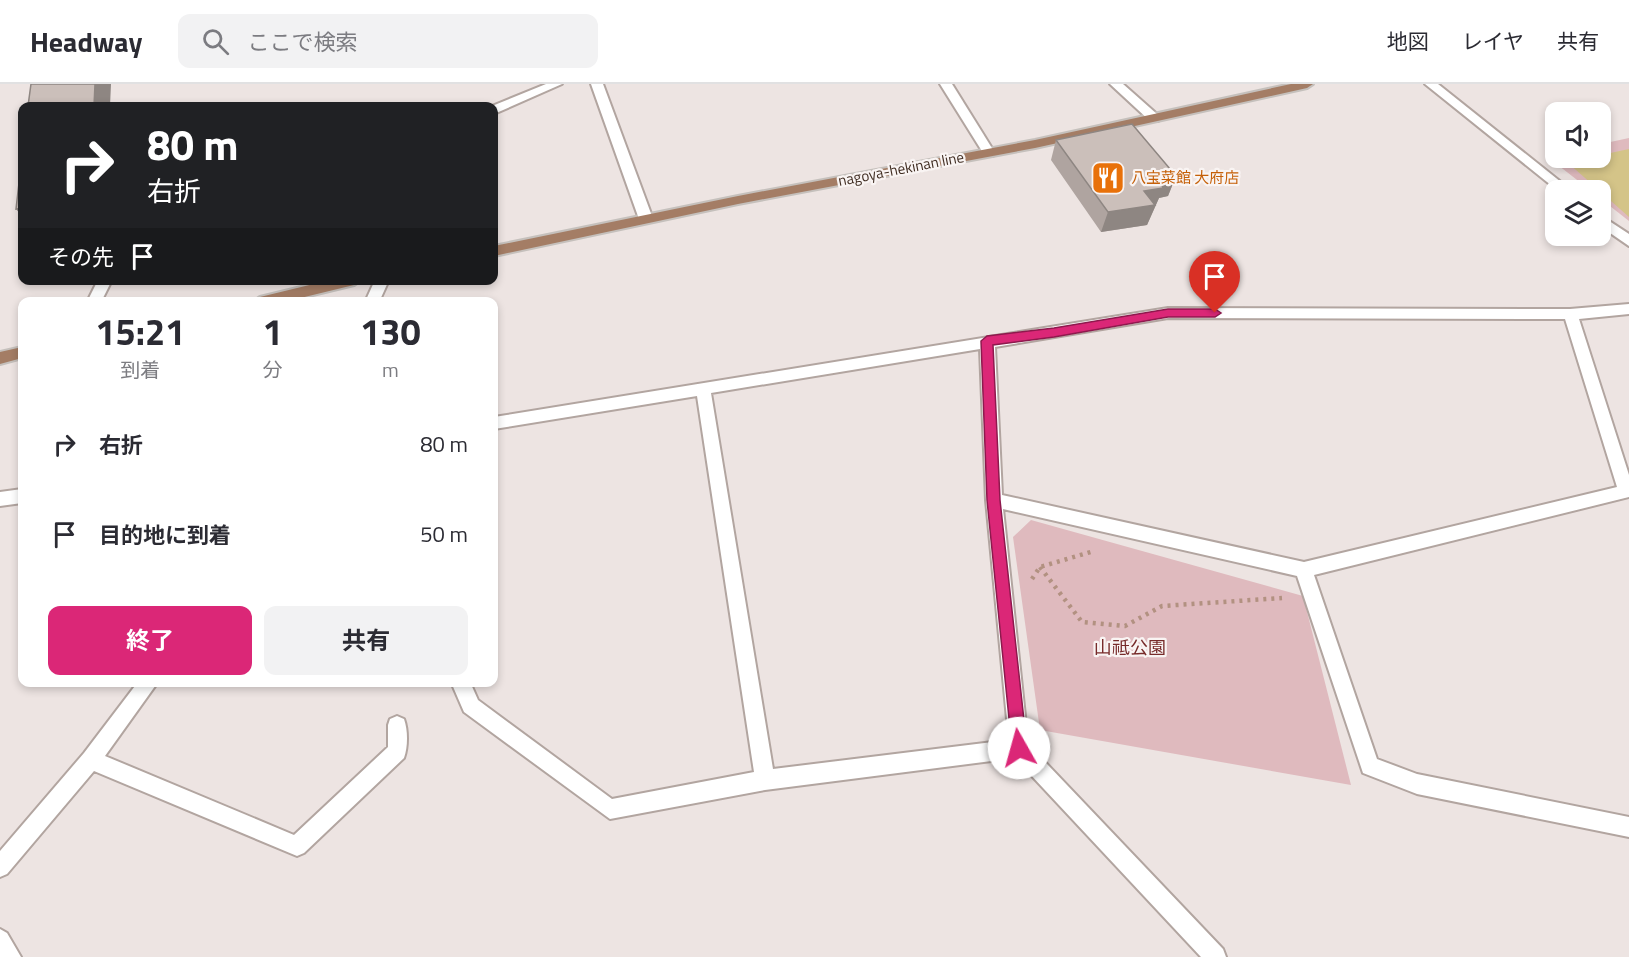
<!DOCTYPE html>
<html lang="ja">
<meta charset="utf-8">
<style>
body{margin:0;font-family:"Titillium Web","Noto Sans JP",sans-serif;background:#f2f2f3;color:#2b2b33;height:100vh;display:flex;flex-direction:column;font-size:22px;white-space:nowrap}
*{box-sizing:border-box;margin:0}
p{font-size:20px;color:#7c7c81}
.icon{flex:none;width:33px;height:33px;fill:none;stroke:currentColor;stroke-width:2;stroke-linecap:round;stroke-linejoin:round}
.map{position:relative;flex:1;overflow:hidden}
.details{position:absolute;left:18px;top:213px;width:480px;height:390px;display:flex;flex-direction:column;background:#fff;border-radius:12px;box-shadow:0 3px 9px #0003}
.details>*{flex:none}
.hud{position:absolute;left:18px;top:18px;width:480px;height:183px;border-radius:12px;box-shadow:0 3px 9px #0003;background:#202124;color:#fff;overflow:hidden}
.fabs{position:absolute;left:1545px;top:18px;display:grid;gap:12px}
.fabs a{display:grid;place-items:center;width:66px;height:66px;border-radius:12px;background:#fff;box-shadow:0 3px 9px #0003;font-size:30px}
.pin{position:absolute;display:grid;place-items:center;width:51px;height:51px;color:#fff;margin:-62px -26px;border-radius:50% 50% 50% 0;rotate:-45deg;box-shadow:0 0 6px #0007}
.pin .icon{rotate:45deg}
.me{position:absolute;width:66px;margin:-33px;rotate:353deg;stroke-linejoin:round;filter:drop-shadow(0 0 4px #0008)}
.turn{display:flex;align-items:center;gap:21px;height:126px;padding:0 30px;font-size:27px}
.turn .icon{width:78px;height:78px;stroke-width:2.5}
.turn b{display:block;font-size:42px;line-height:51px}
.then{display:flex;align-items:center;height:57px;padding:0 30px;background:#0003;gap:12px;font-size:22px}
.eta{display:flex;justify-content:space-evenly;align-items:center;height:102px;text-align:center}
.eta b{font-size:36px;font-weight:700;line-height:42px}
.cta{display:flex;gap:12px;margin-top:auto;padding:12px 30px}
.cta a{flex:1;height:69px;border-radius:12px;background:#db2777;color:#fff;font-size:24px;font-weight:700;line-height:69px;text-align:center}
.cta a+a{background:#f2f2f3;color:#2b2b33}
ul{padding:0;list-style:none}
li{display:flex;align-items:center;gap:18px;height:90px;padding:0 30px}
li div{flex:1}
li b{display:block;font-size:22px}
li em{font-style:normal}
header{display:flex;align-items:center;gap:36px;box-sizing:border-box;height:84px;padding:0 30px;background:#fff;border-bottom:2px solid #e1e1e2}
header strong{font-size:28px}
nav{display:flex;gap:33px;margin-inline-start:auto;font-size:21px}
.search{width:420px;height:54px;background:#f2f2f3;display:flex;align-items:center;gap:15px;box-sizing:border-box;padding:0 21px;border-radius:12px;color:#7c7c81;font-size:22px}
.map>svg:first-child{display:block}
.green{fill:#dfbabe}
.water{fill:#d4c488}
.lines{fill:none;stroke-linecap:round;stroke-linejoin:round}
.minor-casing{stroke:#b2a5a0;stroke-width:4}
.tertiary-casing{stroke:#b2a5a0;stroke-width:4}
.primary-casing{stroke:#c5c0bc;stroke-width:4}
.path{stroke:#b29181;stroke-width:4.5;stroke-dasharray:3 5;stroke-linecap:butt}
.minor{fill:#fff;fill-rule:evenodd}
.tertiary{fill:#fff;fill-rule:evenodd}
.primary{fill:#a47d65;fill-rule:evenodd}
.wall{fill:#afa4a0}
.shaded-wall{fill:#8e8682}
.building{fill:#cbbfba;stroke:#8e8682;stroke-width:1.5}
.route{fill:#db2777;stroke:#8e194d;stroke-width:1.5}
.labels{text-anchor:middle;stroke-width:4.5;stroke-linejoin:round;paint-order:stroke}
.far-street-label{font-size:15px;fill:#3f2c21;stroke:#f9f4f3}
.far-food-label{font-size:15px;fill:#c56008;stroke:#f9f4f3;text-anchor:start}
.park-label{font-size:18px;fill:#772b2a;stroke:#f9f4f3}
</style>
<header>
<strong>Headway</strong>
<div class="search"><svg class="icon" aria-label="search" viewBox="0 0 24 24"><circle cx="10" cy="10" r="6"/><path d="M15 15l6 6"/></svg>ここで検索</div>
<nav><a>地図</a><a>レイヤ</a><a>共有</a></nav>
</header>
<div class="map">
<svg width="1629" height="873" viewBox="0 0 1629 873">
<rect width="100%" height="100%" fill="#ede4e2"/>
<path class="green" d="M 1629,54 L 1629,137 L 1601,115 L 1600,106 L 1590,106 L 1545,71 L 1555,69 L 1556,74 L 1600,74 L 1601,60 Z
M 1031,436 L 1303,512 L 1351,701 L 1040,646 L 1013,453 Z"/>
<path class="water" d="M 1629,65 L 1629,133 L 1567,78 L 1600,74 L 1601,71 Z"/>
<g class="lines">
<g class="minor-casing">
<path id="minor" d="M 546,0 L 562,0 L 494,30 L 492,22 Z
M 591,0 L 603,0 L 653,135 L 651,138 L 641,138 L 639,135 Z
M 1110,0 L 1123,0 L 1158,31 L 1158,37 L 1150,37 Z
M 1425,0 L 1438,0 L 1571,106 L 1557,106 Z
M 1600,131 L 1629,150 L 1629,162 L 1600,142 Z
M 98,196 L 112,196 L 101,218 L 87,218 Z
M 375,196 L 389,196 L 379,218 L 365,218 Z
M 1629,220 L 1629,230 L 1579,235 L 1629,391 L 1629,413 L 1314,491 L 1377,675 L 1417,690 L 1629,733 L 1629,753 L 1417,710 L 1363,689 L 1297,492 L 1003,425 L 1028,660 L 1223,865 L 1226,873 L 1201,873 L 1015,674 L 765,706 L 610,735 L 464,628 L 451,598 L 470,598 L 478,616 L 612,715 L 754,688 L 697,312 L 494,345 L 494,333 L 1168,224 L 1570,225 ZM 1168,234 L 1565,235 L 1617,403 L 1304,478 L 1002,411 L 995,263 ZM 980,265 L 986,416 L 1009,656 L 773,685 L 711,309 Z
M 22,405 L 22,419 L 0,422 L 0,408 Z
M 138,598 L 158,598 L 105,672 L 294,751 L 388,663 L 388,641 L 390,635 L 397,632 L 404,635 C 408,646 408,663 404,674 L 304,769 L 297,772 L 94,687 L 7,790 L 0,793 L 0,767 L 84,669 Z
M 0,845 L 7,849 L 21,873 L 0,873 Z"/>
</g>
<g class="tertiary-casing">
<path id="tertiary" d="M 940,0 L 952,0 L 995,69 L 993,72 L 985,72 Z"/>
</g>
<g class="primary-casing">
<path id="primary" d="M 1291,0 L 1313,0 L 1307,4 L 1035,64 L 738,120 L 494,172 L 494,162 L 738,112 L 1035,56 Z
M 330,196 L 361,196 L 354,201 L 284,218 L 253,218 L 260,213 Z
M 22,263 L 22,274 L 0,280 L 0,268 Z"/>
</g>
<path class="path" d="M 1040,483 L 1082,538 L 1125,542 L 1162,522 L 1282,514
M 1032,495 L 1040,483 L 1094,467"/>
<use href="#minor" class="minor"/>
<use href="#tertiary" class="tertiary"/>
<use href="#primary" class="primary"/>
</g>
<path class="wall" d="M 1056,56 L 1176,92 L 1168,112 L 1159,114 L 1147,141 L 1101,148 L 1051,76 Z"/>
<path class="shaded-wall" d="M 95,0 L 111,0 L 110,22 L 94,22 Z
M 1176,92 L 1168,112 L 1159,114 L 1147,141 L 1101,148 L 1108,128 L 1144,107 L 1160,95 Z
M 22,124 L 22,132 L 16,125 Z"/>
<path class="building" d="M 31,0 L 95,0 L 94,22 L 28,22 Z
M 1132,40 L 1176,92 L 1160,95 L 1163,104 L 1144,107 L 1155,121 L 1108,128 L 1056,56 Z
M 22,73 L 22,124 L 16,125 Z"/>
<path class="route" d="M 1168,225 L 1215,225 L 1221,229 L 1215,233 L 1168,233 L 1054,253 L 993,261 L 1000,416 L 1027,664 L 1025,669 L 1019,672 L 1014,669 L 1012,664 L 987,416 L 981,257 L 987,252 L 1054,244 Z"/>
<defs>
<g id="restaurant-square" transform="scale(1.725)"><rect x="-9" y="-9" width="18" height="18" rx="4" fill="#e8710a" stroke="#f9f4f3"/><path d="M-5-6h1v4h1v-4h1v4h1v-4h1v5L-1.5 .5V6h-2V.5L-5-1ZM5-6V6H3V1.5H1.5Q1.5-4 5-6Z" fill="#fff"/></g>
</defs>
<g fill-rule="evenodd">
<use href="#restaurant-square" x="1108" y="94"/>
</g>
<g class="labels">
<g class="far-street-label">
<text transform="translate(901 85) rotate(-11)" y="5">nagoya-hekinan line</text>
</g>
<g class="far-food-label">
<text x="1131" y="99">八宝菜館 大府店</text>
</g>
<g class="park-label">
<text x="1130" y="570">山祗公園</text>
</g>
</g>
</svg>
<div class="fabs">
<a><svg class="icon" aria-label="sound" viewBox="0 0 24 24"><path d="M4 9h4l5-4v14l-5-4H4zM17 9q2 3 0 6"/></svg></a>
<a><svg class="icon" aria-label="layers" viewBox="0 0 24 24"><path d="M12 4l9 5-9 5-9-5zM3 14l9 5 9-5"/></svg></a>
</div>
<div class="pin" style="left:1215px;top:229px;background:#d93025"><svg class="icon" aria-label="arrive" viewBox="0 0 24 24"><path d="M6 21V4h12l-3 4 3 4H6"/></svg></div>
<svg class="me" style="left:1019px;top:664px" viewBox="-20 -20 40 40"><circle r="19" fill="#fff"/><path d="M0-13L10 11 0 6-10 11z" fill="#db2777"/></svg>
<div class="hud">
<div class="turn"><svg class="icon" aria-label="right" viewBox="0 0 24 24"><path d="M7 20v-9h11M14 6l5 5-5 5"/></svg><div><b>80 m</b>右折</div></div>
<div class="then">その先<svg class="icon" aria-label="arrive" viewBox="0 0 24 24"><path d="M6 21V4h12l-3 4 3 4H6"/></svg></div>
</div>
<section class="details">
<div class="eta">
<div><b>15:21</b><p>到着</p></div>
<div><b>1</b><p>分</p></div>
<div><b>130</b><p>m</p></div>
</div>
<ul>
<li><svg class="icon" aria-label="right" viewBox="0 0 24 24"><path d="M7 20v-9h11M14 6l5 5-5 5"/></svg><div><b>右折</b></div><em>80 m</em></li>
<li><svg class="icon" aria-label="arrive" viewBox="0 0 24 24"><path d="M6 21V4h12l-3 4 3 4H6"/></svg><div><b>目的地に到着</b></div><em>50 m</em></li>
</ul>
<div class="cta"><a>終了</a><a>共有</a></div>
</section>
</div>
